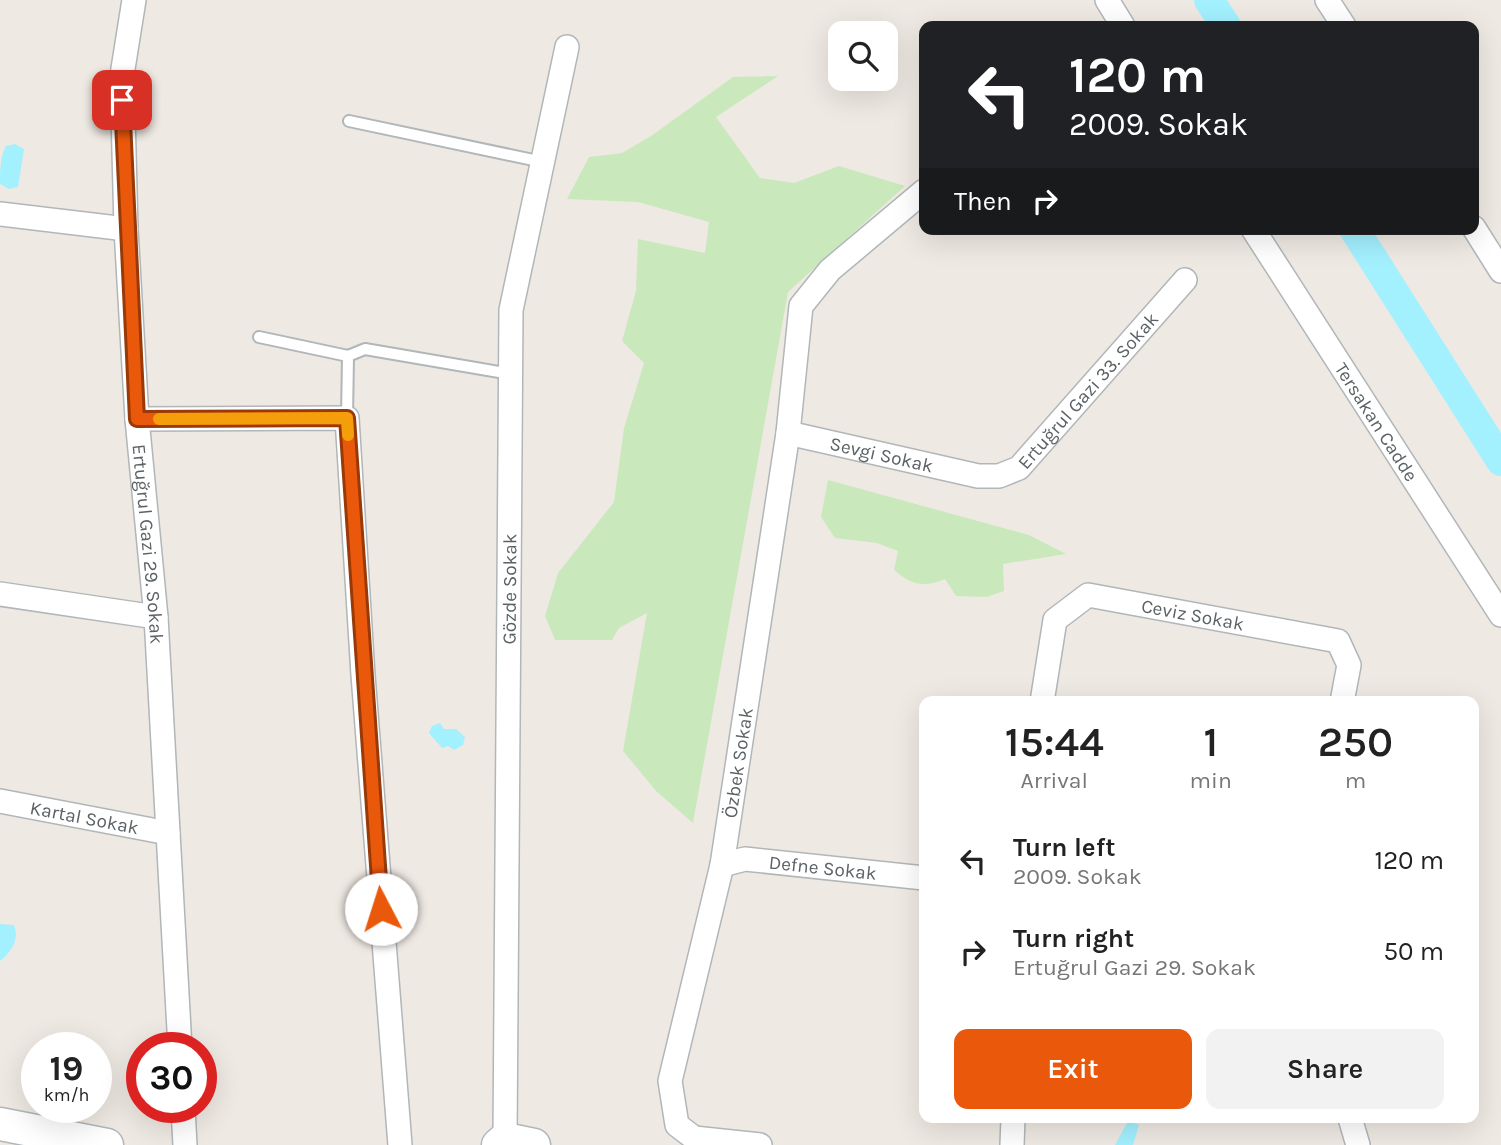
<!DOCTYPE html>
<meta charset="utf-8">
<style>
body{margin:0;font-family:Karla,sans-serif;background:#f2f2f2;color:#222;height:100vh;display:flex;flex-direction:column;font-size:26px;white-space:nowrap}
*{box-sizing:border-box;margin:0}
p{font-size:23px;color:#767676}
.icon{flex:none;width:38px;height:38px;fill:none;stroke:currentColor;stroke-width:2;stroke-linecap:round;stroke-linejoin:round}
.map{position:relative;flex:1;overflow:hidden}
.panel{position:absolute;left:919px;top:696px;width:560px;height:427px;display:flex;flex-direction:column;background:#fff;border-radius:14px;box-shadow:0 7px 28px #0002}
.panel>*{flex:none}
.hud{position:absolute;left:919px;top:21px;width:560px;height:214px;border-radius:14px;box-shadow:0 7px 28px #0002;background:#202124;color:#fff;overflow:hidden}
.buttons{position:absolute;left:828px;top:21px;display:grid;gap:14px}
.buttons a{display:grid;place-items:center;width:70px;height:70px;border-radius:14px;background:#fff;box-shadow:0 7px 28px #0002;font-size:35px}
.speed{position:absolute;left:21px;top:1032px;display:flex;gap:14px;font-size:35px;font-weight:700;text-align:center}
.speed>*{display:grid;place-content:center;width:91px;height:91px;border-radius:50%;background:#fff;box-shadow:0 7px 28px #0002;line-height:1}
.speed small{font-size:18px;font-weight:400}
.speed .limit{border:10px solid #d22;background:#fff;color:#111}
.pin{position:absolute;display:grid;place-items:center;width:60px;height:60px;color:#fff;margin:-30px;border-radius:14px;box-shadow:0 4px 10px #0006}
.me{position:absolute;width:77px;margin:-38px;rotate:355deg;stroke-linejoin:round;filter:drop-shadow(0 0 5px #0008)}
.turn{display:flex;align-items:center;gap:24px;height:147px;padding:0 35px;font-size:32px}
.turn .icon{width:91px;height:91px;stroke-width:2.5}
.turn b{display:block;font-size:49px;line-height:60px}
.then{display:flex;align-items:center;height:66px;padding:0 35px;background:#0003;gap:14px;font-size:26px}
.eta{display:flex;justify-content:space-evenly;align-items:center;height:119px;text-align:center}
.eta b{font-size:42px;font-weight:600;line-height:49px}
.action{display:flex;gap:14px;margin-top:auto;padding:14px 35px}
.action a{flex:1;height:80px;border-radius:14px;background:#ea580c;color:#fff;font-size:28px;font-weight:600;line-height:80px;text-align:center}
.action a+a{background:#f2f2f2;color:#222}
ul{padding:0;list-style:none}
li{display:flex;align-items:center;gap:21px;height:91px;padding:0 35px}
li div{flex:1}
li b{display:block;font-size:26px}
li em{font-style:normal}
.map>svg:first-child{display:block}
.green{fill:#c9e9bd}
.water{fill:#a3f0ff}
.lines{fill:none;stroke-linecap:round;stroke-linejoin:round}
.canal{stroke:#a3f0ff;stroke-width:30}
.lane-casing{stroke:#b1b6b9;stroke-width:14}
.street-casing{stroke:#b1b6b9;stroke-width:26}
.secondary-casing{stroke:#b0b6ba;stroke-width:35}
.lane{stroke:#fff;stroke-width:10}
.street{stroke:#fff;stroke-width:23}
.secondary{stroke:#fff;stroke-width:32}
.route-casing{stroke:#983908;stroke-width:18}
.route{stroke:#ea580c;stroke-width:12}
.slow{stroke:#f59e0b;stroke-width:12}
.labels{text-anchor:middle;stroke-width:7;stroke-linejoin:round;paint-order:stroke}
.street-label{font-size:19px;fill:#5b6265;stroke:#fff}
</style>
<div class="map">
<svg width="1501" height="1145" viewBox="0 0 1501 1145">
<rect width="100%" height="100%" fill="#efe9e3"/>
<path class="green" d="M 778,76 L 716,117 L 760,178 L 794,183 L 839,166 L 905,186 L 788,292 L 693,823 L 656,791 L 623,751 L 647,613 L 619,628 L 612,640 L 555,640 L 545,616 L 558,573 L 614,502 L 624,428 L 644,363 L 622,341 L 636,291 L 638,239 L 705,253 L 709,222 L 638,202 L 567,199 L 589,157 L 622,153 L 651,136 L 733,77 Z
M 828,480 L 1029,535 L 1066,554 L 1003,564 L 1004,591 L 987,597 L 956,596 L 945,579 C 924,588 911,585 894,570 L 898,551 L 877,543 L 835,538 L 821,517 Z"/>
<path class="water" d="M 15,144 L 24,149 L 18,187 L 9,189 L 0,184 C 0,172 0,156 6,146 Z
M 440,723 L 444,729 L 456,729 L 465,737 L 463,745 L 454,750 L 448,746 L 442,748 L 429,733 L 432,726 Z
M 0,924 L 14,925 C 20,940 11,952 0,961 Z
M 1128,1121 L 1139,1125 L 1133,1145 L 1115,1145 Z"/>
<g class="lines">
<path class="canal" d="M 1209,0 L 1226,26
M 1354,229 L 1501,461"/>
<g class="lane-casing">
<path id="lane" d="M 349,121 L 543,162
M 259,337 L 348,356
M 347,418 L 348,356 L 365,349 L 511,374"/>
</g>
<g class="street-casing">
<g id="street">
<path id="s1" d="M 134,0 L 122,75 L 126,229 L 137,419 L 156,617 L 180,1048"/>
<path d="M 1107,0 L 1123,26"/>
<path d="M 1327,0 L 1344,26"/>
<path d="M 0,214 L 126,229"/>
<path d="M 1474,228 L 1501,271"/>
<path id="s2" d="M 1253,229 L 1501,615"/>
<path d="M 137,419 L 347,418 L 363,675 L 400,1145"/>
<path id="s3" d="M 788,433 L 978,476 L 999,476 L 1019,468 L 1185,280"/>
<path d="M 0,594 L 156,617"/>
<path id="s4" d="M 1042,702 L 1055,620 L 1088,595 L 1338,641 L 1349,665 L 1342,702"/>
<path id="s5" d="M 0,801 L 168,833"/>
<path id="s6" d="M 722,865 L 745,859 L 924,878"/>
<path d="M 183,1108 L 185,1145"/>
<path d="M 1350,1118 L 1358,1145"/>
<path id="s7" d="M 505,1139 L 511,310 L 567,47"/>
<path id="s8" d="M 760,1145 L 694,1138 L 677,1125 L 670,1081 L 722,865 L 788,433 L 801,306 L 830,270 L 924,191"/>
<path d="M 1012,1145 L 1013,1118"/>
</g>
</g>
<g class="secondary-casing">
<path id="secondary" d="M 0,1124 L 107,1145
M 498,1145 L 505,1139 L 534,1145"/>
</g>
<use href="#lane" class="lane"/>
<use href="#street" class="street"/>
<use href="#secondary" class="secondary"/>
</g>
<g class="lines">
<g class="route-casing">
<path id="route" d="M 122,100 L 137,419 L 347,418 L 381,909"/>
</g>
<use href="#route" class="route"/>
<path class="slow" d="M 159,419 L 347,418 L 348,435"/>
</g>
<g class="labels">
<g class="street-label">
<text dy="7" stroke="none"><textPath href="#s3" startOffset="341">Ertuğrul Gazi 33. Sokak</textPath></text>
<text dy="7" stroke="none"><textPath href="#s2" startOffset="229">Tersakan Cadde</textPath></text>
<text dy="7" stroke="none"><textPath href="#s3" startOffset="96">Sevgi Sokak</textPath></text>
<text dy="7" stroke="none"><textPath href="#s1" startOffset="546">Ertuğrul Gazi 29. Sokak</textPath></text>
<text dy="7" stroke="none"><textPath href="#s7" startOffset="550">Gözde Sokak</textPath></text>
<text dy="7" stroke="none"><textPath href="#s4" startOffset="231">Ceviz Sokak</textPath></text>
<text dy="7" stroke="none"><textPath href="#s8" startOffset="458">Özbek Sokak</textPath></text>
<text dy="7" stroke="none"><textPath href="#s5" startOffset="86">Kartal Sokak</textPath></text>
<text dy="7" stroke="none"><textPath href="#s6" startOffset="102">Defne Sokak</textPath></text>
</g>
</g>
</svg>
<div class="buttons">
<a><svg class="icon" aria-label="search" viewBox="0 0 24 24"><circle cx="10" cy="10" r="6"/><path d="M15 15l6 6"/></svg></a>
</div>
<div class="speed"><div>19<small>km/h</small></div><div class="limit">30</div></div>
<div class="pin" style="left:122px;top:100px;background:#d93025"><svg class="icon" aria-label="arrive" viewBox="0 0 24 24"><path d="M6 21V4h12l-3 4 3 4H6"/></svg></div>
<svg class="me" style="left:381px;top:909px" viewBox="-20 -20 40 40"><circle r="19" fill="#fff"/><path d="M0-13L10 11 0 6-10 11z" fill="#ea580c"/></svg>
<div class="hud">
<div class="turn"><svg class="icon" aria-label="left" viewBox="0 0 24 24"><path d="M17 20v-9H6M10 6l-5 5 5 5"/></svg><div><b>120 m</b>2009. Sokak</div></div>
<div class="then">Then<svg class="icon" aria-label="right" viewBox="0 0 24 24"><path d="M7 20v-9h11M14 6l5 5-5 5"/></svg></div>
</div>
<section class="panel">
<div class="eta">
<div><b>15:44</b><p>Arrival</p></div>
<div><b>1</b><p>min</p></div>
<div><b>250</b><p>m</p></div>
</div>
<ul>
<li><svg class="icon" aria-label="left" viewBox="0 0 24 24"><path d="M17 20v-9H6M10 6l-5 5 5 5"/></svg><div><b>Turn left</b><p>2009. Sokak</p></div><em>120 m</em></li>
<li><svg class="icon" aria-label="right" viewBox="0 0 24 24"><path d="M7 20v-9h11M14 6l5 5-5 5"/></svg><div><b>Turn right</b><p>Ertuğrul Gazi 29. Sokak</p></div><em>50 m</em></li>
</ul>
<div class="action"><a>Exit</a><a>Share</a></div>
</section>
</div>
